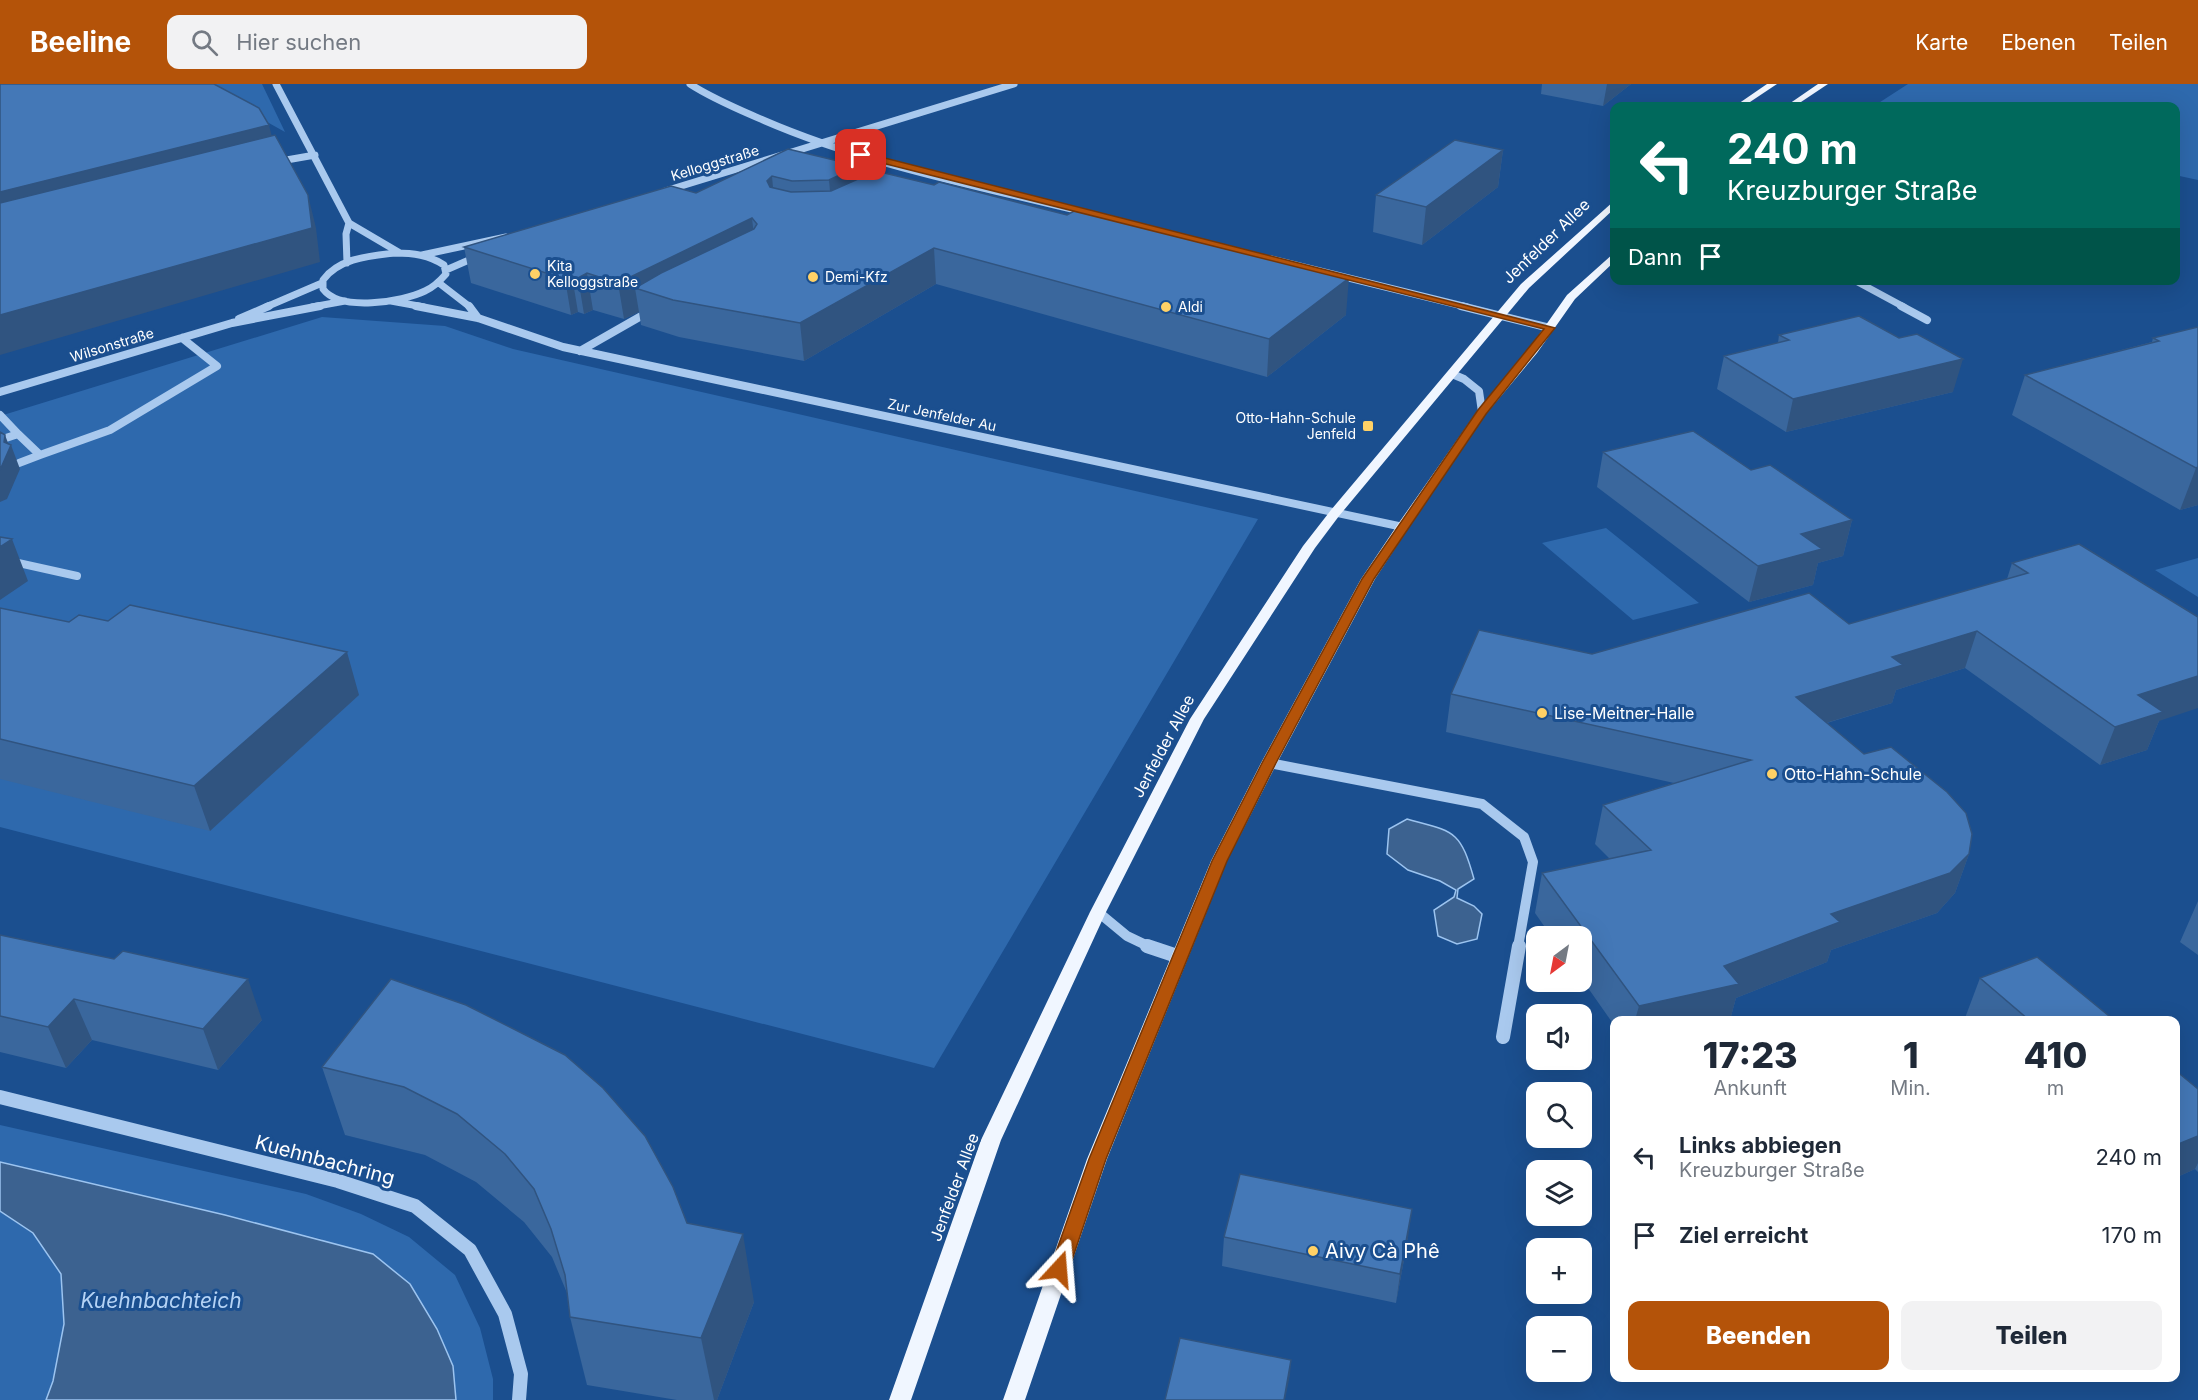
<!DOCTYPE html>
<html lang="de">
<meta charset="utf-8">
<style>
body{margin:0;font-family:Inter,sans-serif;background:#f2f2f3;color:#1f2937;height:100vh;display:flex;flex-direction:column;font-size:22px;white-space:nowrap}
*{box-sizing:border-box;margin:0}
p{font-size:20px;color:#747a83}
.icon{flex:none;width:33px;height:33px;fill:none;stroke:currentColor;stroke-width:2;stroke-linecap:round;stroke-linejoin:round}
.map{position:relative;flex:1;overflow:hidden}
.details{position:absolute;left:1610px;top:932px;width:570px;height:366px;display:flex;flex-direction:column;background:#fff;border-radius:12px;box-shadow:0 6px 24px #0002}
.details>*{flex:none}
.guide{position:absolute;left:1610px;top:18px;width:570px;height:183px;border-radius:12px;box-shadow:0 6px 24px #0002;background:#00695c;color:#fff;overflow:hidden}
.needle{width:39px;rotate:212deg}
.buttons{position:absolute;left:1526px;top:842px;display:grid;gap:12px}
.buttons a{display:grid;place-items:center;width:66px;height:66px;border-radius:12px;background:#fff;box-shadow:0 6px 24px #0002;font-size:30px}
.pin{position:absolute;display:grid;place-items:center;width:51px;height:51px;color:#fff;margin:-26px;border-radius:12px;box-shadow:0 3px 9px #0006}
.me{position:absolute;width:66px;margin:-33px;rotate:19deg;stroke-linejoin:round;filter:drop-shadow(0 0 4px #0008)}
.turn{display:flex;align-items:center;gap:21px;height:126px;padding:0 18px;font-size:27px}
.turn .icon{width:78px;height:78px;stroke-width:2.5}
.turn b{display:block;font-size:42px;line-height:51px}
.then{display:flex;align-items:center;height:57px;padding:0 18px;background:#0003;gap:12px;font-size:22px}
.eta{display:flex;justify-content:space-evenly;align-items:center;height:102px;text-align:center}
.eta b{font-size:36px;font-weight:800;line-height:42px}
.action{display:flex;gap:12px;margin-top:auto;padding:12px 18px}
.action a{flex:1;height:69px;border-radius:12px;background:#b45309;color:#fff;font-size:24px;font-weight:800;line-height:69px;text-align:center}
.action a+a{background:#f2f2f3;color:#1f2937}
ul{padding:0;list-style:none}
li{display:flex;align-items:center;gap:18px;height:78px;padding:0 18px}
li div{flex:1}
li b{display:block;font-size:22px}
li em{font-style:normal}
header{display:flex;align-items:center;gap:36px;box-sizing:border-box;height:84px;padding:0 30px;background:#b45309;color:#fff}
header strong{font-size:28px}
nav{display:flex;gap:33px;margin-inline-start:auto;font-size:21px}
.search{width:420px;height:54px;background:#f2f2f3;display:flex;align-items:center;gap:15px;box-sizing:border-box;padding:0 21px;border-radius:12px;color:#747a83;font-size:22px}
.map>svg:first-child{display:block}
.green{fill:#2e69ad}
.water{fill:#3c6290;stroke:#9cc4f0;stroke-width:1.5}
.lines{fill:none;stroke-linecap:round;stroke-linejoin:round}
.minor-far3{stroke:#a9c9ee;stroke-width:7}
.minor-far2{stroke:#a9c9ee;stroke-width:8}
.minor-far1{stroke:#a9c9ee;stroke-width:10}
.minor{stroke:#a9c9ee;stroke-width:14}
.major{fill:#f0f6ff;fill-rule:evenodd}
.wall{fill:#3a679d}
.shaded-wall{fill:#305480}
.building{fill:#4478b7;stroke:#305480;stroke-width:1.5}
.route{fill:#b45309;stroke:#753606;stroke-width:1.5}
.poi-dot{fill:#ffd166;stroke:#1b4f8f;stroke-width:2}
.labels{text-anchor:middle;stroke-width:6;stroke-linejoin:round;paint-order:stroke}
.far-street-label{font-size:14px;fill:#fff;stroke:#1b4f8f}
.far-poi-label{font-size:14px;fill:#fff;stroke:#1b4f8f;text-anchor:start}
.street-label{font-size:16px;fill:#fff;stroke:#1b4f8f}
.poi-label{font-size:16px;fill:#fff;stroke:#1b4f8f;text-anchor:start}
.near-street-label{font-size:20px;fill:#fff;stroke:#1b4f8f}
.near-poi-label{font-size:20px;fill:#fff;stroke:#1b4f8f;text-anchor:start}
.near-water-label{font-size:21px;font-style:italic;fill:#b5d3f5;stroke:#1b4f8f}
</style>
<header>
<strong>Beeline</strong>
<div class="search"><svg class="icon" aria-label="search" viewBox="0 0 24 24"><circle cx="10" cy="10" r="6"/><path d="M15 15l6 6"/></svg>Hier suchen</div>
<nav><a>Karte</a><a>Ebenen</a><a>Teilen</a></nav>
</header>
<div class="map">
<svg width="2198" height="1316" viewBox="0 0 2198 1316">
<rect width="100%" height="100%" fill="#1b4f8f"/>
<path class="green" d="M 199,0 L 262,0 L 285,48 Z
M 1908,0 L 2198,0 L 2198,96 L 2175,91 L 2175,22 L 1874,22 Z
M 322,233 L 445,242 L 513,265 L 1258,435 L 934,984 L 0,743 L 0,332 Z
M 1606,444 L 1699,519 L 1633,536 L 1542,459 Z
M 2198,474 L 2198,513 L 2155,486 Z
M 0,1041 L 306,1110 L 361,1130 L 409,1153 L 455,1191 L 480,1244 L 493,1295 L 493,1316 L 456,1316 L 453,1282 L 321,1155 L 0,1078 Z
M 0,1127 L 33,1149 L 61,1190 L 64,1240 L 53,1297 L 46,1316 L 0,1316 Z"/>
<path class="water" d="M 1407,735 C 1454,748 1460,745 1474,795 L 1458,805 L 1457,814 L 1474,822 L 1482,830 L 1477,855 L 1457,860 L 1438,852 L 1434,826 L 1454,813 L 1456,806 L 1440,797 L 1408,786 L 1387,770 L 1389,745 Z
M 0,1078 L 225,1131 L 373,1170 L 410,1200 L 437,1245 L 453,1282 L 456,1316 L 46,1316 L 53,1297 L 64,1240 L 61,1190 L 33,1149 L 0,1127 Z"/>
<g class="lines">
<path class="minor-far3" d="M 276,0 L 349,139 L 400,169
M 690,0 C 713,15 738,25 763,36 C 867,81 978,102 1087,129
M 275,78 L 315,71
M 665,107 L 1014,0
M 395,169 C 413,169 429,171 444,181 L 446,190 C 440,197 434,203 425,207 C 402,218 340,228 323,205 L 323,196 C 339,174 370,172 395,169 Z
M 422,171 L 506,153
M 1271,175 L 1467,223
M 347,179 L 346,150 L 349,139
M 446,186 L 478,172
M 1854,196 L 1904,223
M 439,199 L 470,223
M 391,217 L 424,223
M 266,223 L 322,199
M 312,223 L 345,217"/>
<path class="minor-far2" d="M 416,222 L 478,234 L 563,263 L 1403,443
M 469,222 L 478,234
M 1461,222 L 1550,244
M 1901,222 L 1927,236
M 239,235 L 269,222
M 580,267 L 650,227
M 1452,290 L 1464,295 L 1479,307 L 1482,328
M 0,308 L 232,239 L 320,222
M 0,331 L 18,350 L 0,356
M 18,350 L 40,371 L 19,379
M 40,371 L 110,346 L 217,282 L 182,254
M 0,475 L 77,492"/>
<path class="minor-far1" d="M 1269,679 L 1482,720 L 1524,753 L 1533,778 L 1518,863
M 1098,828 L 1127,852 L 1150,863"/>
<path class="minor" d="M 1147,862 L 1180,873
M 1503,953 L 1519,862
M 0,1013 L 338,1097 L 415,1122 L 470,1166 L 505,1230 L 521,1290 L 519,1316"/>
<path class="major" d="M 1767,0 L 1777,0 L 1744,22 L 1735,22 Z
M 1818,0 L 1828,0 L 1795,22 L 1786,22 Z
M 1614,117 L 1614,125 L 1529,204 L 1339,432 L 1315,464 L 1204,635 L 1106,828 L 1001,1056 L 911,1316 L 889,1316 L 981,1056 L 1090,828 L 1190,635 L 1303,462 L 1331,426 L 1521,200 Z
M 1614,169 L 1614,178 L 1575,215 L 1537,269 L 1486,330 L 1409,443 L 1375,495 L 1277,679 L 1227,777 L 1107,1075 L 1025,1316 L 1003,1316 L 1087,1075 L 1211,777 L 1261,679 L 1361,495 L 1398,440 L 1478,326 L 1529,265 L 1567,211 Z"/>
</g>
<path class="wall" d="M 1542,0 L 1631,0 L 1603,22 L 1541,10 Z
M 788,65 L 860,94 L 1346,231 L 1267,293 L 936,200 L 804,277 L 679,253 L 641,241 L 639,228 L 624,235 L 593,226 L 584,230 L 578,228 L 571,231 L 471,199 L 464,163 L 696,109 Z
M 1503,66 L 1498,103 L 1422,161 L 1373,148 L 1376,111 Z
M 2198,243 L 2198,421 L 2180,426 L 2012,331 L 2025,291 L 2152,258 L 2153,254 Z
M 1779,251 L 1953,308 L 1786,348 L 1717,305 L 1724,272 L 1778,259 Z
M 1603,368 L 1751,386 L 1852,436 L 1843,472 L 1818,479 L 1813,501 L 1749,518 L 1597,403 Z
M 2079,460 L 2159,637 L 2147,666 L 2100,681 L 1965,584 L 1896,606 L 1892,619 L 1827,639 L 1969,770 L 1955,809 L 1937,829 L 1831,866 L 1827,878 L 1736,914 L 1730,936 L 1614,936 L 1614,941 L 1581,894 L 1581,852 L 1551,852 L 1535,829 L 1542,789 L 1610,775 L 1595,760 L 1603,721 L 1674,699 L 1446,648 L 1451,610 L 1592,570 L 1849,540 L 2007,495 L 2012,479 Z
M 0,524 L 359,611 L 210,747 L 0,695 Z
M 2198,817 L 2198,871 L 2180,858 Z
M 0,851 L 262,936 L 218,986 L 92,956 L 66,984 L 0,968 Z
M 1980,894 L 2114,936 L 1967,936 L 1965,934 Z
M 391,895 L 687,1139 L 754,1218 L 717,1316 L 677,1316 L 587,1301 L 570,1233 L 567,1209 L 552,1173 L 524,1138 L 476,1098 L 425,1071 L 345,1051 L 322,983 Z
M 2175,986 L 2198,1005 L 2198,1088 L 2195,1085 L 2175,1094 Z
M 1224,1153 L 1408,1154 L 1396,1219 L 1222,1182 Z"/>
<path class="shaded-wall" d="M 1607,0 L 1631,0 L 1603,22 Z
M 269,41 L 277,73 L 0,144 L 0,108 Z
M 1503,66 L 1498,103 L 1422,161 L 1426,123 Z
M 859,82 L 861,116 L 832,130 L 829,96 Z
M 772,92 L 775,126 L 767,97 Z
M 308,111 L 316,144 L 320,178 L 0,271 L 0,231 Z
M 752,134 L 756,170 L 635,204 L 639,228 L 624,235 L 618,199 Z
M 934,164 L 936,200 L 804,277 L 800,239 Z
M 587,189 L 593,226 L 584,230 L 578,194 Z
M 572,192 L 578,228 L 571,231 L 565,195 Z
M 1349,194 L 1346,231 L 1267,293 L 1269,255 Z
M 1963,275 L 1953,308 L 1786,348 L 1793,315 Z
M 5,351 L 10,364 L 11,361 L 20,385 L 7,415 L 0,418 L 0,386 Z
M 2198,383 L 2198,421 L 2180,426 L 2196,384 Z
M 1852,436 L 1843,472 L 1818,479 L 1813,501 L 1749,518 L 1758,482 L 1801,450 Z
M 12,455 L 28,497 L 0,516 L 0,463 Z
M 1977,547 L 1965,584 L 1896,606 L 1892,619 L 1786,651 L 1796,613 L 1892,573 Z
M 347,568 L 359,611 L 210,747 L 194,702 Z
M 2198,592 L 2198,624 L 2159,637 L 2147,666 L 2100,681 L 2115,643 L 2138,611 Z
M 1969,770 L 1955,809 L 1937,829 L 1831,866 L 1827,878 L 1736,914 L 1730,936 L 1635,936 L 1639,922 L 1724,882 L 1831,830 Z
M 248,895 L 262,936 L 218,986 L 203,945 Z
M 74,915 L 92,956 L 66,984 L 48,943 Z
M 2198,1052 L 2198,1079 L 2195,1085 L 2175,1094 L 2175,1064 L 2176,1061 Z
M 1412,1125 L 1408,1154 L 1396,1219 L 1400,1190 Z
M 743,1150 L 754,1218 L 717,1316 L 714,1316 L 701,1254 Z
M 1291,1276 L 1290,1291 L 1285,1316 L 1284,1316 Z"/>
<path class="building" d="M 0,0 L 214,0 L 259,24 L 269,41 L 0,108 Z
M 275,51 L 308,111 L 312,144 L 0,231 L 0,119 Z
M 1455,56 L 1503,66 L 1426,123 L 1376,111 Z
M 788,65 L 859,82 L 829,96 L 792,97 L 772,92 L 767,97 L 770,103 L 791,108 L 831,107 L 876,87 L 934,101 L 939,98 L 1067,131 L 1076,126 L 1349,194 L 1269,255 L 934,164 L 800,239 L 673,216 L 635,204 L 661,189 L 754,145 L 757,140 L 752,134 L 618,199 L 587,189 L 578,194 L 572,192 L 565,195 L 464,163 L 671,102 L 696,109 Z
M 1859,232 L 1899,254 L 1917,250 L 1963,275 L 1793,315 L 1724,272 L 1789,256 L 1779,251 Z
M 2198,243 L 2198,383 L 2196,384 L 2025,291 L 2159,257 L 2153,254 Z
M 1693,347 L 1751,386 L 1770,381 L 1852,436 L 1801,450 L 1822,465 L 1758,482 L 1603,368 Z
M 0,348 L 5,351 L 4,358 L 11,361 L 0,386 Z
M 0,453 L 12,455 L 0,463 Z
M 2079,460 L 2198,533 L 2198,592 L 2138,611 L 2163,628 L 2115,643 L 1977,547 L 1892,573 L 1903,581 L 1796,613 L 1864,670 L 1891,663 L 1947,708 L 1966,729 L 1972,750 L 1969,770 L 1950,789 L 1831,830 L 1840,838 L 1724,882 L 1739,900 L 1639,922 L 1542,789 L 1651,766 L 1603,721 L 1751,676 L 1451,610 L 1479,546 L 1592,570 L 1809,509 L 1849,540 L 2028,489 L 2012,479 Z
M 130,521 L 347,568 L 194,702 L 0,655 L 0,524 L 69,538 L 79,531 L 108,537 Z
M 0,851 L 114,875 L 123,867 L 248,895 L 203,945 L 74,915 L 48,943 L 0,932 Z
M 2037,873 L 2114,936 L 2029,936 L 1980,894 Z
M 391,895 L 466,921 L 565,971 L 603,1004 L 645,1052 L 673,1103 L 687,1139 L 743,1150 L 701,1254 L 570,1233 L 565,1191 L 551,1145 L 534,1105 L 505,1070 L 457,1030 L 404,1003 L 322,983 Z
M 2175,986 L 2198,1005 L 2198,1052 L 2176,1061 L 2175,1060 Z
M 1240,1090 L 1412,1125 L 1400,1190 L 1224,1153 Z
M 1180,1254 L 1291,1276 L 1284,1316 L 1165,1316 Z"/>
<path class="route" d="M 861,68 L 1555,244 L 1486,330 L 1374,495 L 1276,679 L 1227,777 L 1106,1075 L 1069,1185 L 1066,1190 L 1059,1192 L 1053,1190 L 1050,1185 L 1089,1075 L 1212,777 L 1262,679 L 1362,495 L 1478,326 L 1544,245 L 858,73 L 858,69 Z"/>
<g class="poi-dot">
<circle cx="535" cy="190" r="6"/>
<circle cx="813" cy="193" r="6"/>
<circle cx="1166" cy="223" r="6"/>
<rect x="1362" y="336" width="12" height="12" rx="3"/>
<circle cx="1542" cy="629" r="6"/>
<circle cx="1772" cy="690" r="6"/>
<circle cx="1313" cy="1167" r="6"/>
</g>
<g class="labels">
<g class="far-street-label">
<text transform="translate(715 79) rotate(-17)" y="5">Kelloggstraße</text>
<text transform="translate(112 261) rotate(-17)" y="5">Wilsonstraße</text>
<text transform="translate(942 331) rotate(12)" y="5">Zur Jenfelder Au</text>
</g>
<g class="far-poi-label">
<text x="547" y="187">Kita<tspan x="547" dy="16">Kelloggstraße</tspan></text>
<text x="825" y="198">Demi-Kfz</text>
<text x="1178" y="228">Aldi</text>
<text x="1356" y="339" text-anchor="end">Otto-Hahn-Schule<tspan x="1356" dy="16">Jenfeld</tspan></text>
</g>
<g class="street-label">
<text transform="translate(1546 157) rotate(-44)" y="6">Jenfelder Allee</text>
<text transform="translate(1163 662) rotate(-62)" y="6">Jenfelder Allee</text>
<text transform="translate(954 1103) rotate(-70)" y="6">Jenfelder Allee</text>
</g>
<g class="poi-label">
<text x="1554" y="635">Lise-Meitner-Halle</text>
<text x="1784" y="696">Otto-Hahn-Schule</text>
</g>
<g class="near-street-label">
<text transform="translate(325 1076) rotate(15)" y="7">Kuehnbachring</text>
</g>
<g class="near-poi-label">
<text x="1325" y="1174">Aivy Cà Phê</text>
</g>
<g class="near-water-label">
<text x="161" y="1224">Kuehnbachteich</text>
</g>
</g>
</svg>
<div class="buttons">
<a><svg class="needle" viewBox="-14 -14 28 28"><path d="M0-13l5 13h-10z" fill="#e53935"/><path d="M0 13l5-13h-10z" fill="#747a83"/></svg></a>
<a><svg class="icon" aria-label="sound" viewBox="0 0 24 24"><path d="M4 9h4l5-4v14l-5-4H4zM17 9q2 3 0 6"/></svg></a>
<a><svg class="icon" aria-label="search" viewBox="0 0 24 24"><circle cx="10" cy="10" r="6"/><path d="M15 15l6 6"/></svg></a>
<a><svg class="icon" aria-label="layers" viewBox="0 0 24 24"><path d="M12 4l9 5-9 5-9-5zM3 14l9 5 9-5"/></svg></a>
<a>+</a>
<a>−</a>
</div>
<div class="pin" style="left:861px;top:71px;background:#d93025"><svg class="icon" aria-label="arrive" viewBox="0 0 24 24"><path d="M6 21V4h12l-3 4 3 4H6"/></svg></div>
<svg class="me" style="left:1059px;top:1185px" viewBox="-20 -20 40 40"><path d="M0-17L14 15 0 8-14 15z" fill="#b45309" stroke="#fff" stroke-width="4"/></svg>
<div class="guide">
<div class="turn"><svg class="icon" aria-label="left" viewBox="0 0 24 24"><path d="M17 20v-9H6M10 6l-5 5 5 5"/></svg><div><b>240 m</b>Kreuzburger Straße</div></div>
<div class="then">Dann<svg class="icon" aria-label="arrive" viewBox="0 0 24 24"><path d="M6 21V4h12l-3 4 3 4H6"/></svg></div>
</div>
<section class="details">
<div class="eta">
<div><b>17:23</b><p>Ankunft</p></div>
<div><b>1</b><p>Min.</p></div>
<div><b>410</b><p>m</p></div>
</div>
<ul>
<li><svg class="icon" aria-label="left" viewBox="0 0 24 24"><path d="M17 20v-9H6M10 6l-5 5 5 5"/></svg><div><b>Links abbiegen</b><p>Kreuzburger Straße</p></div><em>240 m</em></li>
<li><svg class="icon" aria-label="arrive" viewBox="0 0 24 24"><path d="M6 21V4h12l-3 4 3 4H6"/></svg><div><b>Ziel erreicht</b></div><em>170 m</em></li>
</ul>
<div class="action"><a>Beenden</a><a>Teilen</a></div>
</section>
</div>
